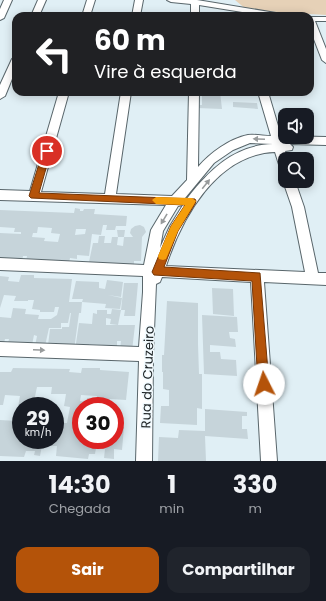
<!DOCTYPE html>
<html lang="pt">
<meta charset="utf-8">
<style>
body{margin:0;font-family:Poppins,sans-serif;background:#20242c;color:#f1f3f6;height:100vh;display:flex;flex-direction:column;font-size:15px;white-space:nowrap}
*{box-sizing:border-box;margin:0}
p{font-size:13px;color:#9ea1a6}
.icon{flex:none;width:22px;height:22px;fill:none;stroke:currentColor;stroke-width:2;stroke-linecap:round;stroke-linejoin:round}
.map{position:relative;height:461px;overflow:hidden}
.panel{display:flex;flex-direction:column;background:#171b24;flex:1}
.panel>*{flex:none}
.banner{position:absolute;left:12px;top:12px;width:302px;height:84px;border-radius:12px;box-shadow:0 2px 10px #0003;background:#202124;color:#fff;overflow:hidden}
.buttons{position:absolute;left:278px;top:108px;display:grid;gap:8px}
.buttons a{display:grid;place-items:center;width:36px;height:36px;border-radius:8px;background:#171b24;box-shadow:0 2px 10px #0003;font-size:20px}
.speed{position:absolute;left:12px;top:397px;display:flex;gap:8px;font-size:20px;font-weight:700;text-align:center}
.speed>*{display:grid;place-content:center;width:52px;height:52px;border-radius:50%;background:#171b24;box-shadow:0 2px 10px #0003;line-height:1}
.speed small{font-size:10px;font-weight:400}
.speed .limit{border:6px solid #d22;background:#fff;color:#111}
.pin{position:absolute;display:grid;place-items:center;width:34px;height:34px;color:#fff;margin:-17px;border:2px solid #fff;border-radius:50%;box-shadow:0 1px 4px #0007}
.me{position:absolute;width:44px;margin:-22px;rotate:356deg;stroke-linejoin:round;filter:drop-shadow(0 0 3px #0008)}
.turn{display:flex;align-items:center;gap:14px;height:84px;padding:0 16px;font-size:18px}
.turn .icon{width:52px;height:52px;stroke-width:2.5}
.turn b{display:block;font-size:28px;line-height:34px}
.eta{display:flex;justify-content:space-evenly;align-items:center;height:68px;text-align:center}
.eta b{font-size:24px;font-weight:700;line-height:28px}
.cta{display:flex;gap:8px;margin-top:auto;padding:8px 16px}
.cta a{flex:1;height:46px;border-radius:12px;background:#b45309;color:#fff;font-size:16px;font-weight:700;line-height:46px;text-align:center}
.cta a+a{background:#20242c;color:#f1f3f6}
.map>svg:first-child{display:block}
.green{fill:#e6d1b7}
.building{fill:#c6d4da;fill-rule:evenodd}
.lines{fill:none;stroke-linecap:round;stroke-linejoin:round}
.minor-casing{stroke:#59666b;stroke-width:2}
.minor{fill:#fff;fill-rule:evenodd}
.oneway{fill:#989b9c}
.route{fill:#b45309;stroke:#753606}
.slow{fill:#f59e0b}
.labels{text-anchor:middle;stroke-width:3;stroke-linejoin:round;paint-order:stroke}
.near-street-label{font-size:13px;fill:#1a2022;stroke:#f2fbff}
</style>
<div class="map">
<svg width="326" height="461" viewBox="0 0 326 461">
<rect width="100%" height="100%" fill="#e0eff5"/>
<path class="green" d="M 235,0 L 326,0 L 326,15 L 247,10 Z"/>
<path class="building" d="M 202,92 L 220,92 L 222,109 L 197,108 L 197,105 L 202,105 Z
M 226,92 L 250,92 L 250,96 L 226,96 Z
M 233,102 L 257,103 L 258,109 L 233,107 Z
M 75,208 L 80,209 L 80,211 L 83,211 L 84,209 L 95,209 L 94,214 L 127,216 L 126,226 L 116,226 L 115,230 L 106,230 L 107,225 L 103,225 L 101,235 L 92,234 L 89,256 L 77,255 L 77,259 L 70,258 L 69,263 L 26,261 L 27,256 L 23,256 L 22,261 L 0,261 L 0,233 L 21,234 L 21,232 L 14,232 L 15,228 L 0,227 L 0,210 L 74,213 ZM 38,227 L 52,228 L 51,233 L 60,234 L 58,242 L 44,241 L 45,238 L 32,237 L 33,233 L 37,233 ZM 76,229 L 86,229 L 85,234 L 75,235 Z
M 140,225 L 144,227 L 146,232 L 142,237 L 141,261 L 134,261 L 134,265 L 89,262 L 93,243 L 98,243 L 99,236 L 105,236 L 104,243 L 111,243 L 112,237 L 118,237 L 117,245 L 123,246 L 124,237 L 118,237 L 117,230 L 125,230 L 124,237 L 133,237 L 130,233 L 131,229 L 135,226 Z
M 21,275 L 34,275 L 34,278 L 72,279 L 69,302 L 82,302 L 83,299 L 72,299 L 76,281 L 99,282 L 99,288 L 105,289 L 107,280 L 123,282 L 121,297 L 108,295 L 122,298 L 120,309 L 105,308 L 106,304 L 82,302 L 81,313 L 79,313 L 74,350 L 48,345 L 50,329 L 62,329 L 62,327 L 69,327 L 71,313 L 70,313 L 68,323 L 61,323 L 61,328 L 49,328 L 45,346 L 35,346 L 37,336 L 34,335 L 32,345 L 8,343 L 9,339 L 5,339 L 4,343 L 0,343 L 0,317 L 11,318 L 13,308 L 26,309 L 25,314 L 39,315 L 38,319 L 51,319 L 57,315 L 59,307 L 55,307 L 54,312 L 40,312 L 40,310 L 32,309 L 34,300 L 28,300 L 28,301 L 14,301 L 16,296 L 4,295 L 0,308 L 0,276 L 9,277 L 8,281 L 19,282 Z
M 124,283 L 138,283 L 135,316 L 124,316 L 125,310 L 121,310 Z
M 212,288 L 233,289 L 234,316 L 213,314 Z
M 167,301 L 198,303 L 198,344 L 199,374 L 202,374 L 202,409 L 197,408 L 197,425 L 160,423 L 161,406 L 169,406 L 169,390 L 163,389 L 163,372 L 162,372 L 162,355 L 164,355 Z
M 112,309 L 121,310 L 118,325 L 110,324 L 111,319 L 106,318 L 106,325 L 135,325 L 132,351 L 120,350 L 121,341 L 117,341 L 117,349 L 103,348 L 103,345 L 89,344 L 89,350 L 75,350 L 79,323 L 92,324 L 93,313 L 97,314 L 97,310 L 107,310 L 107,314 L 111,314 Z
M 202,315 L 237,317 L 238,332 L 229,332 L 230,338 L 235,339 L 236,347 L 210,345 L 210,352 L 220,352 L 221,359 L 236,360 L 237,376 L 204,374 Z
M 13,368 L 70,369 L 69,372 L 81,373 L 82,368 L 100,368 L 100,370 L 129,372 L 126,400 L 110,399 L 109,406 L 95,406 L 97,396 L 81,395 L 80,401 L 87,402 L 87,398 L 95,399 L 94,405 L 92,406 L 81,406 L 81,412 L 79,411 L 76,424 L 81,424 L 81,440 L 115,440 L 115,426 L 124,427 L 122,450 L 114,449 L 114,459 L 104,458 L 105,449 L 96,448 L 95,454 L 89,454 L 88,459 L 56,456 L 57,446 L 42,446 L 40,456 L 34,455 L 35,451 L 26,451 L 24,457 L 0,456 L 0,420 L 16,421 L 18,410 L 21,410 L 21,440 L 55,440 L 55,421 L 61,422 L 61,423 L 67,423 L 70,407 L 64,406 L 66,394 L 51,394 L 52,387 L 37,387 L 33,406 L 18,407 L 20,396 L 5,395 L 3,405 L 0,405 L 0,372 L 11,372 Z
M 205,409 L 247,412 L 247,416 L 242,416 L 242,429 L 247,429 L 248,439 L 205,436 L 206,461 L 158,461 L 159,437 L 178,438 L 179,430 L 205,431 Z"/>
<g class="lines">
<g class="minor-casing">
<path id="minor" d="M 4,0 L 12,0 L 4,18 L 0,20 L 0,9 Z
M 38,0 L 46,0 L 39,16 L 31,16 Z
M 87,0 L 95,0 L 90,16 L 82,16 Z
M 135,0 L 143,0 L 140,16 L 132,16 Z
M 167,0 L 197,0 L 282,14 L 286,16 L 267,16 L 199,5 L 199,16 L 191,16 L 191,4 L 171,2 Z
M 310,17 L 326,17 L 326,21 L 315,21 L 326,49 L 326,63 L 322,60 L 310,29 Z
M 16,56 L 16,69 L 5,96 L 0,99 L 0,85 L 12,59 Z
M 59,92 L 69,92 L 41,192 L 105,194 L 121,92 L 131,92 L 116,194 L 172,196 L 187,180 L 189,92 L 199,92 L 198,167 C 210,153 229,139 248,135 C 255,134 264,136 271,136 L 258,92 L 268,92 L 281,136 L 326,137 L 326,145 L 290,144 L 293,147 L 292,150 L 285,151 L 288,159 L 285,159 L 285,172 L 281,171 L 275,152 C 217,154 182,217 166,266 L 305,272 L 292,207 L 283,181 L 285,178 L 285,181 L 295,181 L 304,207 L 318,273 L 326,273 L 326,285 L 264,282 L 277,461 L 261,461 L 251,282 L 162,277 L 160,282 L 156,284 L 153,354 L 152,461 L 136,461 L 139,361 L 0,356 L 0,342 L 139,347 L 143,292 L 143,276 L 0,270 L 0,258 L 144,265 L 151,230 L 166,205 L 0,200 L 0,190 L 30,191 ZM 250,143 L 273,144 C 234,145 208,171 186,200 L 185,198 L 214,163 L 233,150 ZM 183,205 L 170,226 L 160,248 L 163,231 L 178,206 Z"/>
</g>
<use href="#minor" class="minor"/>
</g>
<defs><path id="oneway-solid" d="M-6-.8H1V-3.2L6.5 0L1 3.2V.8H-6Z"/></defs>
<g class="oneway">
<use href="#oneway-solid" transform="translate(259 139) rotate(-178)"/>
<use href="#oneway-solid" transform="translate(206 184) rotate(-51)"/>
<use href="#oneway-solid" transform="translate(164 219) rotate(121)"/>
<use href="#oneway-solid" transform="translate(39 350) rotate(2)"/>
</g>
<path class="route" d="M 47,148 L 51,151 L 39,193 L 195,199 L 196,201 L 195,204 L 178,231 L 164,267 L 260,273 L 269,384 L 268,388 L 264,390 L 260,388 L 258,384 L 252,281 L 154,275 L 152,272 L 171,226 L 185,205 L 31,198 L 29,196 L 43,151 Z"/>
<path class="slow" d="M 156,197 L 192,198 L 196,201 L 178,231 L 166,259 L 163,260 L 159,259 L 158,256 L 171,226 L 185,205 L 156,204 L 152,200 Z"/>
<g class="labels">
<g class="near-street-label">
<text transform="translate(147 377) rotate(-88)" y="5">Rua do Cruzeiro</text>
</g>
</g>
</svg>
<div class="buttons">
<a><svg class="icon" aria-label="sound" viewBox="0 0 24 24"><path d="M4 9h4l5-4v14l-5-4H4zM17 9q2 3 0 6"/></svg></a>
<a><svg class="icon" aria-label="search" viewBox="0 0 24 24"><circle cx="10" cy="10" r="6"/><path d="M15 15l6 6"/></svg></a>
</div>
<div class="speed"><div>29<small>km/h</small></div><div class="limit">30</div></div>
<div class="pin" style="left:47px;top:151px;background:#d93025"><svg class="icon" aria-label="arrive" viewBox="0 0 24 24"><path d="M6 21V4h12l-3 4 3 4H6"/></svg></div>
<svg class="me" style="left:264px;top:384px" viewBox="-20 -20 40 40"><circle r="19" fill="#fff"/><path d="M0-13L10 11 0 6-10 11z" fill="#b45309"/></svg>
<div class="banner">
<div class="turn"><svg class="icon" aria-label="left" viewBox="0 0 24 24"><path d="M17 20v-9H6M10 6l-5 5 5 5"/></svg><div><b>60 m</b>Vire à esquerda</div></div>
</div>
</div>
<section class="panel">
<div class="eta">
<div><b>14:30</b><p>Chegada</p></div>
<div><b>1</b><p>min</p></div>
<div><b>330</b><p>m</p></div>
</div>
<div class="cta"><a>Sair</a><a>Compartilhar</a></div>
</section>
